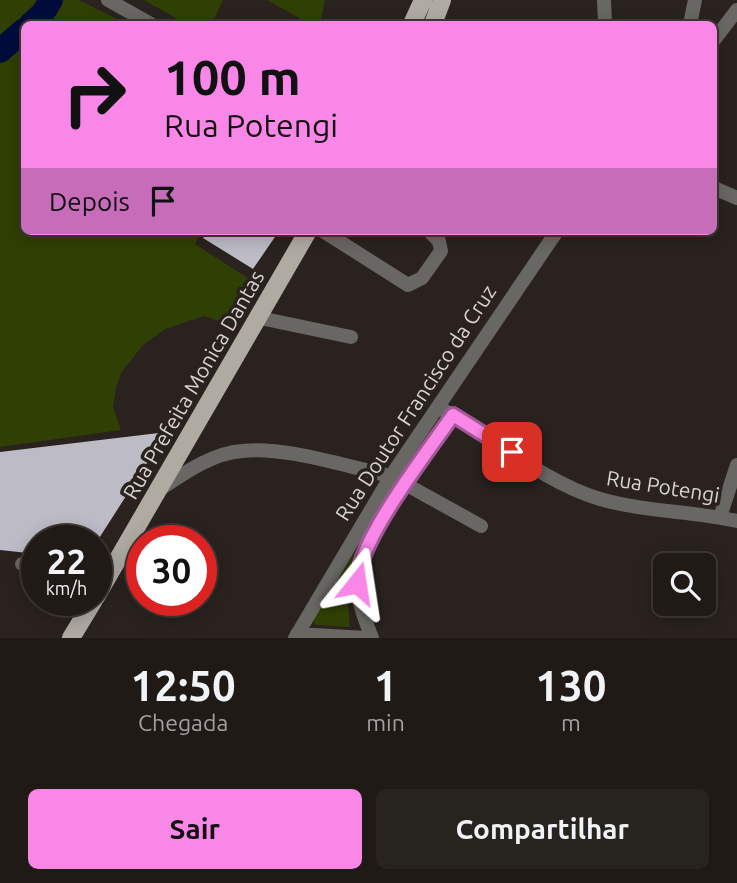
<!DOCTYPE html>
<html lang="pt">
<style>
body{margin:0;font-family:Ubuntu,sans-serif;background:#27231f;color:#f1f3f6;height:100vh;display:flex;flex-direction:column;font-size:26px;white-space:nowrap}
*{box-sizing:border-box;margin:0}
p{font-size:23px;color:#a1a1a1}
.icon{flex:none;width:38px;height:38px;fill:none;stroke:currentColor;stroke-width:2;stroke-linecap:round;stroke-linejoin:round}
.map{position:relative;height:638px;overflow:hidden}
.side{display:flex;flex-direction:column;background:#1f1a16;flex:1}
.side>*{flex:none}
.hud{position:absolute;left:21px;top:21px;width:696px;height:214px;border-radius:10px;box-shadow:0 4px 18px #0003,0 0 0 2px #3c3835;background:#f987e8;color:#111;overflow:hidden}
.buttons{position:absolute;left:653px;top:553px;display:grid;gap:14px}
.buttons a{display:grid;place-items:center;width:63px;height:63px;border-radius:10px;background:#1f1a16;box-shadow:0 4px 18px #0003,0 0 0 2px #3c3835;font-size:35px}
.speed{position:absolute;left:21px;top:525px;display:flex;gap:14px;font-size:35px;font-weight:700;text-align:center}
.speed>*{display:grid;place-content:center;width:91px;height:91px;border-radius:50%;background:#1f1a16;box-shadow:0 4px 18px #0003,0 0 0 2px #3c3835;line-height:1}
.speed small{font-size:18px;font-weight:400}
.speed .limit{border:10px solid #d22;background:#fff;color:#111}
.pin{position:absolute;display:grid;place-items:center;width:60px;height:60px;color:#fff;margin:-30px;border-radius:14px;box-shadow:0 4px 10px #0006}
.me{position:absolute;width:77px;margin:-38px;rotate:15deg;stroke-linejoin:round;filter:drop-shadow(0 0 5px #0008)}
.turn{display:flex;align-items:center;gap:24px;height:147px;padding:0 28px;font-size:32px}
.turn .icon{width:91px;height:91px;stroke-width:2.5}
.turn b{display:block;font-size:49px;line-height:60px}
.then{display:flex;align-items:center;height:66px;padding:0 28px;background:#0003;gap:14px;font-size:26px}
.eta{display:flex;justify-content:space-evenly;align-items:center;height:119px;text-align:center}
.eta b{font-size:42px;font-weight:700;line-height:49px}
.primary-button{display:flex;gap:14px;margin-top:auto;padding:14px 28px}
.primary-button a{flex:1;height:80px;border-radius:10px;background:#f987e8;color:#111;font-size:28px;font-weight:700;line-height:80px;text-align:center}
.primary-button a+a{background:#27231f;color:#f1f3f6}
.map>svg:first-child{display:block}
.green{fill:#303f03}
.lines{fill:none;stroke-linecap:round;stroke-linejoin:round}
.river{stroke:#000b3c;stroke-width:24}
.building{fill:#bdbcc6}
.minor{stroke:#696763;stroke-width:14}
.major{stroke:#afaba3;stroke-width:18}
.route-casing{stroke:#a25897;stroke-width:18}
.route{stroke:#f987e8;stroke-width:12}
.labels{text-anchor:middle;stroke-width:7;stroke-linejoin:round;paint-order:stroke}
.street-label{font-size:21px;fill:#d9d4d1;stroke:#29221e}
</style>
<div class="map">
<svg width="737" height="638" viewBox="0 0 737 638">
<rect width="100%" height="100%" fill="#29221e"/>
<path class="green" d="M 0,0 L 79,0 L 127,24 L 24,24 L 24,231 L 202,231 L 195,244 L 254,282 L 228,324 L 204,316 L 165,329 L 143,345 L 121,373 L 116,388 L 113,407 L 121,430 L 0,447 Z
M 144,0 L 223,0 L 212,24 L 186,24 Z
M 267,0 L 325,0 L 320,24 L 310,24 Z
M 424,445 L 355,561 L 347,595 L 350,627 L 315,625 L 313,617 Z"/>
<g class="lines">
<path class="river" d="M 31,24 L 43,13 L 51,0
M 0,51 L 24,30"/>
</g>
<path class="building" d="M 208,231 L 279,231 L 253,269 L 203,238 Z
M 167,432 L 96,543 L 37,541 L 37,554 L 0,550 L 0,452 Z"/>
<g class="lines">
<path class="minor" d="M 108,0 L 151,24
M 604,0 L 605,24
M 690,24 L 695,0
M 714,40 L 737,10
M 714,188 L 737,198
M 323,231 L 408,285 L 422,278 L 441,251 L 439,241 L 429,231
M 260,318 L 351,337
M 438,407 C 492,436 541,481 600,499 C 645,512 692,511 737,521
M 407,485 L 481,526
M 159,490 C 183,474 212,453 242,451 C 286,446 347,467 391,476
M 720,517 L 737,465
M 22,564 L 37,565
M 297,634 L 366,638
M 295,638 L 391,476 L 557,231
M 372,638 C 364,617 354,594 358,570 C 363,537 432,447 453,415"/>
<path class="major" d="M 412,24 L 423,0
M 433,24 L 442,0
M 96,597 L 308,231
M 71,638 L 94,600"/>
</g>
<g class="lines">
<g class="route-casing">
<path id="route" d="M 357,583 C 358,540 427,453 453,415 L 512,452"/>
</g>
<use href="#route" class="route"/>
</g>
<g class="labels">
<g class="street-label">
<text transform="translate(194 385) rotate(-60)" y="7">Rua Prefeita Monica Dantas</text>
<text transform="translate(416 403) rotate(-57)" y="7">Rua Doutor Francisco da Cruz</text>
<text transform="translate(663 487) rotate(9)" y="7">Rua Potengi</text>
</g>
</g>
</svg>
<div class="buttons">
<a><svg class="icon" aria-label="search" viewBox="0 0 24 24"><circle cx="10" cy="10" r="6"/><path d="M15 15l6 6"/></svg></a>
</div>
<div class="speed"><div>22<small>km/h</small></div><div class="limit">30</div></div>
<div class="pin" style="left:512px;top:452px;background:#d93025"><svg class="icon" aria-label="arrive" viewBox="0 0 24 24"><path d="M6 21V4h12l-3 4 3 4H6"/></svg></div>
<svg class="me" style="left:357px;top:583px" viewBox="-20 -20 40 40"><path d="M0-17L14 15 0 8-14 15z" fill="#f987e8" stroke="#fff" stroke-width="4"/></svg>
<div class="hud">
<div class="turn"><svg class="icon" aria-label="right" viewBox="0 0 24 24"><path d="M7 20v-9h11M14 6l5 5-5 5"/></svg><div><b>100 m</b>Rua Potengi</div></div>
<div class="then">Depois<svg class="icon" aria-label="arrive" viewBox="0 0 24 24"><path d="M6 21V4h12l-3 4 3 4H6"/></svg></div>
</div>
</div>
<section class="side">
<div class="eta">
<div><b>12:50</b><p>Chegada</p></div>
<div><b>1</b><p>min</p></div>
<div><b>130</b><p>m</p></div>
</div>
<div class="primary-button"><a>Sair</a><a>Compartilhar</a></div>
</section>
